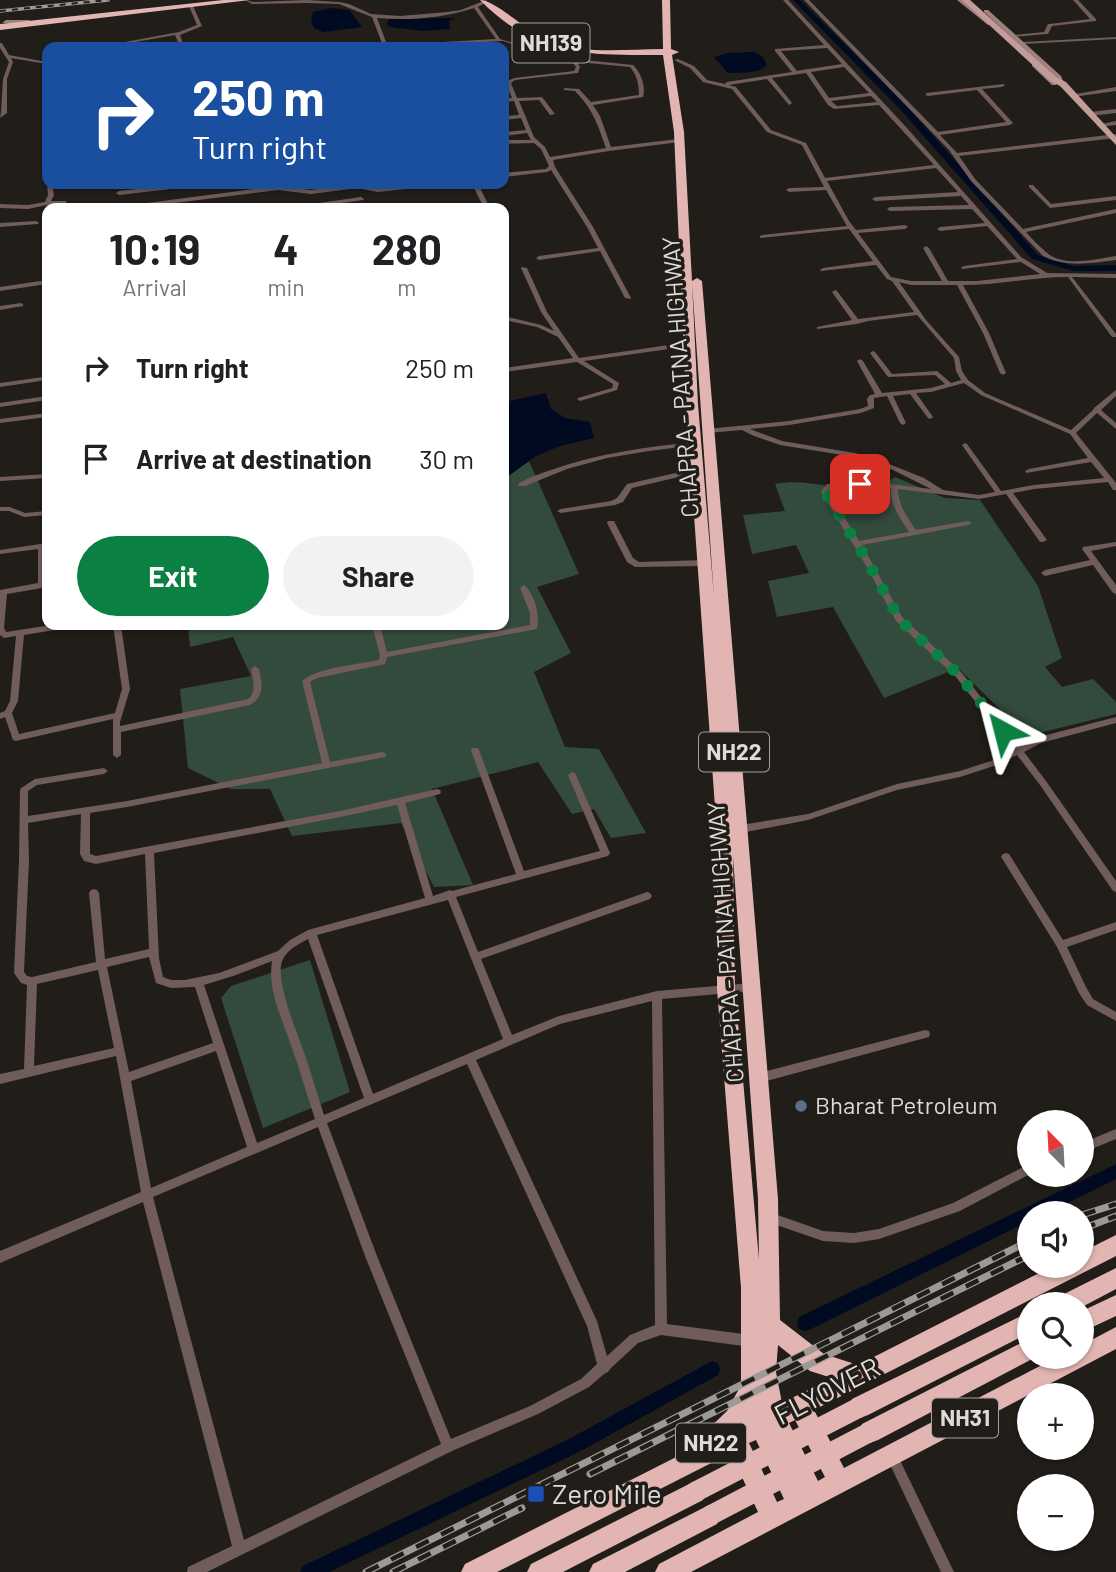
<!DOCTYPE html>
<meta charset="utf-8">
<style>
body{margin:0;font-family:Barlow,sans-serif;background:#f2f2f2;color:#202124;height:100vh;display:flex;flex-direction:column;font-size:26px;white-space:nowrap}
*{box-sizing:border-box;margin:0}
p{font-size:23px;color:#757577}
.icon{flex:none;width:38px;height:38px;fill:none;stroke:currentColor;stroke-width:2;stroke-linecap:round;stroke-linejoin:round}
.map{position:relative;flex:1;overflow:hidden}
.details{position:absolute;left:42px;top:203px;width:467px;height:427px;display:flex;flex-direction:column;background:#fff;border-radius:14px;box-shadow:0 2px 5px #0004}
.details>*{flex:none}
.hud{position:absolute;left:42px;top:42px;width:467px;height:147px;border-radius:14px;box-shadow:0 2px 5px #0004;background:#1a4fa0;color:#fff;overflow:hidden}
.needle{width:46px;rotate:336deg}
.tools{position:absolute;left:1017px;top:1110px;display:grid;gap:14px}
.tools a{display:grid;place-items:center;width:77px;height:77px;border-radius:50%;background:#fff;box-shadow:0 2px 5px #0004;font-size:35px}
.pin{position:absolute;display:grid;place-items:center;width:60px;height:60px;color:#fff;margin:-30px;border-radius:14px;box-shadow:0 4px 10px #0006}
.me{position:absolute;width:77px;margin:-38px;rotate:322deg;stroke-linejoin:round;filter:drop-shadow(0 0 5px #0008)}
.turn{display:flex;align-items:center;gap:24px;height:147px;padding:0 35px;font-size:32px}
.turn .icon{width:91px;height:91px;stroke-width:2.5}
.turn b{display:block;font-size:49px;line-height:60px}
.eta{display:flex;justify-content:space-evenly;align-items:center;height:119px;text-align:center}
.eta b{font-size:42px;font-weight:700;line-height:49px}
.button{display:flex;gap:14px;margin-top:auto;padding:14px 35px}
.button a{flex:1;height:80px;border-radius:42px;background:#0b8043;color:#fff;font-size:28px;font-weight:700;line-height:80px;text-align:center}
.button a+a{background:#f2f2f2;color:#202124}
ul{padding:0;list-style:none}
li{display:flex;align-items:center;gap:21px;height:91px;padding:0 35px}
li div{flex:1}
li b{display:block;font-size:26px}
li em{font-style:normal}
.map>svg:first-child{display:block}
.green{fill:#334b3d}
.water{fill:#000a21}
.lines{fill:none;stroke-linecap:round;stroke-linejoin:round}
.canal{fill:#000a21;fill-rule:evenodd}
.street{fill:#6f5c5b;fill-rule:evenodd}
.secondary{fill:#9e807e;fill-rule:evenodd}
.primary{fill:#c29c99;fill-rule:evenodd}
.highway{fill:#e3b5b2;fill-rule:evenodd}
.rail-far1-casing{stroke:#9d9996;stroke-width:3.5}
.rail-casing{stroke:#9d9996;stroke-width:7}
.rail-far1{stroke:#211d18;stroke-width:2;stroke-dasharray:6;stroke-linecap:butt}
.rail{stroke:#211d18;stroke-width:4.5;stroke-dasharray:14;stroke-linecap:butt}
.highway-bridge{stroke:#e3b5b2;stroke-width:20}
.route{stroke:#0b8043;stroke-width:12;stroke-dasharray:0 21.6}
.service-dot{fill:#5c6f8a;stroke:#211d18;stroke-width:2.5}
.transit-dot{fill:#1a4fb4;stroke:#211d18;stroke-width:2.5}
.labels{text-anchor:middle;stroke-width:7;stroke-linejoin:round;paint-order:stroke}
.shield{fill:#211d18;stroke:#a5a29e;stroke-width:2}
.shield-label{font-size:23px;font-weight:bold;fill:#dedbd8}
.street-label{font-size:24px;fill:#dedbd8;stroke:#211d18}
.poi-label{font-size:24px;fill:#dedbd8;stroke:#211d18;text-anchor:start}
.near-street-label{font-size:28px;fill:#dedbd8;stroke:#211d18}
.near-poi-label{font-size:28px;fill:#dedbd8;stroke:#211d18;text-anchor:start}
</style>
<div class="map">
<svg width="1116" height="1572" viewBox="0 0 1116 1572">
<rect width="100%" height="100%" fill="#211d18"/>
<path class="green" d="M 529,461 L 579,574 L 537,587 L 571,653 L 534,672 L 565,747 L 599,749 L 646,833 L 611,838 L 594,809 L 572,814 L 538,762 L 432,789 L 473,885 L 434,887 L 401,823 L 292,836 L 270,789 L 231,789 L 188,768 L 180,689 L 251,676 L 233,637 L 190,647 L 188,625 L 504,625 L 504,479 Z
M 895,477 L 945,498 L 980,500 L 1038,586 L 1062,658 L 1045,667 L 1062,687 L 1093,679 L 1116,702 L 1116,714 L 1027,736 L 958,668 L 884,698 L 833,607 L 777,617 L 768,581 L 809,573 L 796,545 L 752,554 L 743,515 L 785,511 L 775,484 C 816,475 857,503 895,477 Z
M 310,960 L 350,1092 L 263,1128 L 221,998 L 231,986 Z"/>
<path class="water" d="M 332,8 L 349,10 L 362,27 L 323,32 L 314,28 L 311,22 L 313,12 Z
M 441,18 L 455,18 L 449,21 L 450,29 L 424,31 L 390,27 L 387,24 L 389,19 Z
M 754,52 L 763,57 L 767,65 C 759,74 740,73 728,73 L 714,57 L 728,53 Z
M 546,393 L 551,409 L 565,418 L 590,422 L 594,438 L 560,446 L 536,456 L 504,479 L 504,402 Z"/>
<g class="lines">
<path class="canal" d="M 793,0 L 800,0 L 905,104 L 1038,255 L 1074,266 L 1116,265 L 1116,271 L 1074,271 L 1032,259 L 899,108 Z
M 1116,1164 L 1116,1179 L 1047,1213 L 1029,1213 L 1029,1221 L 811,1329 L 805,1331 L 799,1329 L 797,1323 L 799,1317 Z
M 712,1361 L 718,1363 L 720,1369 L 718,1375 L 579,1452 L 329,1572 L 300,1572 L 303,1566 L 567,1440 Z"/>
<path class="street" d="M 245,0 L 253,2 L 307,0 L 339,2 L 349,4 L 371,14 L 400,16 L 447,12 L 461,10 L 486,0 L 487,2 L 478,7 L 500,39 L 565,58 L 633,65 C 641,73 646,86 643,97 L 593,105 L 600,116 L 611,147 L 678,139 L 680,140 L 680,142 L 609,151 L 553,160 L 555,167 L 593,227 L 631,298 L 630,299 L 625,298 L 600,251 L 539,260 L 536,258 L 539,256 L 598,248 L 587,227 L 551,170 L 547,172 L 504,177 L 504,173 L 546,169 L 549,166 L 541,149 L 534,143 L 504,144 L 504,140 L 531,140 L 527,133 L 504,136 L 504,132 L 526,130 L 521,118 L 504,120 L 504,116 L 519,115 L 514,101 L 504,102 L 504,98 L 512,98 L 505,82 L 514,78 L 574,71 L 576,67 L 572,61 L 562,60 L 503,41 L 388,47 L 382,43 L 372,17 L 339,4 L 307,3 L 252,4 ZM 474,8 L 496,39 L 390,45 L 386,42 L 377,18 C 409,21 443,18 474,8 ZM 577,62 L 630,67 C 637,75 639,85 639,95 L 591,102 L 579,89 L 564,88 L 564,90 L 575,91 C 594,111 597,123 606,148 L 550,157 L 545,147 L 534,137 L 519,101 L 539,100 L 550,115 L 555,114 L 542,97 L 517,98 L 511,83 L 515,80 L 578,73 L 580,67 Z
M 783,0 L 788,0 L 906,127 L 1021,257 L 1047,273 L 1116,274 L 1116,278 L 1072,277 L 1116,334 L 1116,337 L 1112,337 L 1068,277 C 1032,277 998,285 963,285 L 989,333 L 1006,373 L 1003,375 L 1000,373 L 983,333 L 957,285 L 911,285 L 899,282 L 926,320 L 959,357 L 962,371 L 968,380 L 985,393 L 1071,430 L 1093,410 L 1094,408 L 1116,390 L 1116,396 L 1101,410 L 1116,423 L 1116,429 L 1097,413 L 1076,433 L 1116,483 L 1116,490 L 1113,490 L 1108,482 L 1034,489 L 1013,493 L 1047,540 L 1043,542 L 1040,542 L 1006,494 L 979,499 L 898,489 C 898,505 907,517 916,530 L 968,521 L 972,523 L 968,525 L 862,545 L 902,617 L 962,673 L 1019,746 L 1039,737 L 1116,717 L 1116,723 L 1041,743 L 1024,752 L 1046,781 L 1116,881 L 1116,892 L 1113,891 L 1040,785 L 1017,755 L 1000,764 L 960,777 L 897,790 L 808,820 L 741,833 L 738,831 L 737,829 L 738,827 L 741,825 L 808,814 L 897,784 L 960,771 L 994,760 L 1013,750 L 956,677 L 896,621 L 864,562 L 821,492 L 827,484 L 830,484 L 874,482 L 931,489 L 893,470 L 855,457 L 780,445 L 754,436 L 742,430 L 707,433 L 704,431 L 707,429 L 789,421 L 860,409 L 868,406 L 867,399 L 870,395 L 875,394 L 857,361 L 860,359 L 863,361 L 882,393 L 931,388 L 945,384 L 935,375 L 888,377 L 870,353 L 873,351 L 875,352 L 892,374 L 937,371 L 951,383 L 961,380 L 956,371 L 954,358 L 917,315 L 868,321 L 857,324 L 817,329 L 817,327 L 852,320 L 832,292 L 835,290 L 837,291 L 858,319 L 914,312 L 892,281 L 887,279 L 876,265 L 821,271 L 820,270 L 823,268 L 873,261 L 849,229 L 760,238 L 760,236 L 762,235 L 847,226 L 826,190 L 789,192 L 786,190 L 789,188 L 824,187 L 802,145 L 767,132 L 732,89 L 703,82 L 690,68 L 674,60 L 678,59 L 694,66 L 707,80 L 725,84 L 727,82 L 792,72 L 775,51 L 775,49 L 824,45 ZM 827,48 L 842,64 L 809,69 L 807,69 L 797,71 L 781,51 ZM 844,67 L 869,93 L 829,98 L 811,72 ZM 806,73 L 828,105 L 834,109 L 879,105 L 934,165 L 825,178 L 806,143 L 771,130 L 736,87 L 729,85 L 767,79 L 789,105 L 792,103 L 772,78 ZM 871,96 L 877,102 L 837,106 L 831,101 ZM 936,168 L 958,192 L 875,197 L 872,199 L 875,201 L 961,196 L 969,205 L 890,207 L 887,209 L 890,211 L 972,209 L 985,223 L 940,227 L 937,229 L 940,231 L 987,226 L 1017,259 L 964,266 L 961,268 L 962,269 L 1021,262 L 1040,274 L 977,281 L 948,281 L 929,248 L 926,246 L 923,248 L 942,281 L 911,281 L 891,277 L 858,233 L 905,229 L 908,227 L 905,225 L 856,230 L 849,221 L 827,181 ZM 964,383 L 981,395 L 1070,434 L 1088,458 L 1029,469 L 1025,471 L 1026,473 L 1091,462 L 1104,478 L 1034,485 L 1001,491 L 967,444 L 965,443 L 962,445 L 995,492 L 979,495 L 943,490 L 924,478 L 884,462 L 855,453 L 782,441 L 750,429 L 789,425 L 861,413 L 874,408 L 874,398 L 887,396 L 900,423 L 903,425 L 906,423 L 893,396 L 910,394 L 928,418 L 930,419 L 933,417 L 916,393 L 931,392 ZM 874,486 L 891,488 C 890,505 900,518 909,532 L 859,541 L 829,492 L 832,488 Z
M 804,0 L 809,0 L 938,132 L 1006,122 L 977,90 L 928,96 L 926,95 L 926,93 L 1004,84 L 1005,85 L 1002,87 L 982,89 L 1013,123 L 1010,125 L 940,135 L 957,153 L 1116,134 L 1116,138 L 959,156 L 975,179 L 1023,229 L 1116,209 L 1116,213 L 1026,232 C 1032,239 1039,246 1046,252 C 1064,268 1095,259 1116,256 L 1116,260 C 1090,263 1067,268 1043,256 L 971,181 L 949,150 Z
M 1073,0 L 1078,0 L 1096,19 L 1096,21 L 1052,26 L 1048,34 L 1046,34 L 1014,37 L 1012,36 L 1014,35 L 1044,32 L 1048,24 L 1050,24 L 1090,19 Z
M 191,5 L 193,6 L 202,26 L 180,35 L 184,47 L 180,47 L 175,35 L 107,47 L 98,47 L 179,32 L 197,25 L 189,6 Z
M 1116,37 L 1116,39 L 1023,44 L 1021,43 L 1023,42 Z
M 0,43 L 2,43 L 9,55 L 47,62 L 47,64 L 11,58 L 13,62 L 7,79 L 7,113 L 0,118 L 1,112 L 3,79 L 9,62 L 0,48 Z
M 1116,87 L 1116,91 L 1073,97 L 1070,95 Z
M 1116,109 L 1116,113 L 1090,116 L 1087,114 L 1090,112 Z
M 1116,121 L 1116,125 L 1099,127 L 1096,125 Z
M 47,183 L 52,184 L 54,195 L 51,201 L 66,201 L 68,208 L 62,208 L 61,204 L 47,205 L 28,209 L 0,208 L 0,204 L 28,205 L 45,202 L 48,195 Z
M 184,184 L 191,185 L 188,187 L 119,195 L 116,193 L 119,191 Z
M 357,184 L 378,188 L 420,184 L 436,184 L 433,186 L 378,192 L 357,188 L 311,194 L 278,190 L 135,208 L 121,208 L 124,206 L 278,186 L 311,190 Z
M 472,184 L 478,184 L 490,208 L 484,208 Z
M 1029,185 L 1033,185 L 1051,204 L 1116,196 L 1116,200 L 1050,208 L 1029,187 Z
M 361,197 L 364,199 L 363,200 L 308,208 L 295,208 L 298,206 Z
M 36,221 L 39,223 L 38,224 L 0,227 L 0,223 Z
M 522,267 L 527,268 L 547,312 L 579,358 L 690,342 L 693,344 L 690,346 L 584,361 L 619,383 L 617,390 L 580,401 L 577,399 L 578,398 L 612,388 L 613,384 L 577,362 L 504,372 L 504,368 L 573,358 L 558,337 L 537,327 L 504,320 L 504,316 L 541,325 L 554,331 L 541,312 L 521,268 Z
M 47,280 L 47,284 L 0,291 L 0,287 Z
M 21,303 L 23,304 L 23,306 L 0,310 L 0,306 Z
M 47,354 L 47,380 L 0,387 L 0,383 L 43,377 L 44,356 Z
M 47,396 L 47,400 L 0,407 L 0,403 Z
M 47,413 L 47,417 L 0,423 L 0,419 Z
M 695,442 L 697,443 L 697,445 L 649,451 L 607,458 L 567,469 L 525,486 L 519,486 L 518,484 C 529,477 542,473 554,469 C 599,453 647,447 695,442 Z
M 698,468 L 702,470 L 700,472 L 632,488 L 623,502 L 615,505 L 561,513 L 557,511 L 561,509 L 611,501 L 617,498 L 627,484 Z
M 47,474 L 47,478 L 0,481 L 0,477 Z
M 0,507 L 10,507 L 25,513 L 47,511 L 47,515 L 24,517 L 9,511 L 0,511 Z
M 608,521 L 614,521 L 633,558 L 639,562 L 705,560 L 709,563 L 705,566 L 635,567 L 627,562 L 607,523 Z
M 1116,542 L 1116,546 L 1091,551 L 1116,585 L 1116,594 L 1113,593 L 1093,565 L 1045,576 L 1041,573 L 1045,570 L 1090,560 L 1082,549 L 1083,547 Z
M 47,543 L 47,547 L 46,548 L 46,585 L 42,588 L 7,594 L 4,628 L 6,632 L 51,625 L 71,625 L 67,628 L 24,635 L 18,701 L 12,713 L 19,734 L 115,713 L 122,689 L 113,625 L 121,625 L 130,689 L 120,722 L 120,726 L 248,699 C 257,692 253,680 251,669 L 255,666 L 259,669 C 262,683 265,697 250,705 L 121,732 L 121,755 L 117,758 L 113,755 L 113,719 L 16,741 L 13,740 L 5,717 L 0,719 L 0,713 L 5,711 L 10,701 L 16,636 L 4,638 L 0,635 L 0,590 L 38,583 L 38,549 L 0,554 L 0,550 Z
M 524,585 C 535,594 540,615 537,629 L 387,657 L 385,664 L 317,678 L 310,682 L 330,762 L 382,752 L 385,753 L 386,755 L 385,757 L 127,807 L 90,813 L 90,854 L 96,856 L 340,811 L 437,789 L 440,790 L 441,792 L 440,794 L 405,803 L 433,896 L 450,890 L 452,891 L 516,874 L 471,750 L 472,748 L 478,748 L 479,750 L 524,871 L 600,851 L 568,775 L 572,772 L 575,773 L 610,853 L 608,856 L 456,897 L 478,952 L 647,892 L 650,893 L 652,896 L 650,899 L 481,959 L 512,1035 L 559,1016 L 657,991 L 752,983 L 755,984 L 757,987 L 755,990 L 752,991 L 662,999 L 667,1324 L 751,1335 L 755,1337 L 757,1341 L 755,1345 L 751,1347 L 661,1335 L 638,1343 L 610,1369 L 608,1372 L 604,1374 L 589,1387 L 538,1414 L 452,1451 L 207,1572 L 187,1572 L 188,1567 L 232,1546 L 143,1202 L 0,1263 L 0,1251 L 141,1192 L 116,1056 L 0,1084 L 0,1074 L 24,1069 L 27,985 L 21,983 L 14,973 L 19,860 L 20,790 L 21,788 L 35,779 L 104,768 L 108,771 L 104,774 L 37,785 L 28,791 L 28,816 L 127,801 L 322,763 L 302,681 C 316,668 359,664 379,660 L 380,655 L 372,625 L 380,625 L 387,652 L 530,625 L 530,613 L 520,588 ZM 397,805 L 425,898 L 308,930 L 290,940 L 278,951 L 219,973 L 185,980 L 171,980 L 163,977 L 159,958 L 154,853 L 340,817 ZM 81,814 L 80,854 L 84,861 L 96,864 L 145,854 L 149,949 L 105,959 L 99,893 L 97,890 L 94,889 L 91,890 L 89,893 L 96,962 L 32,977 L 27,976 L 24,972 L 29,860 L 28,823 ZM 448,900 L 503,1039 L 373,1094 L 317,935 ZM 308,939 L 364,1098 L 324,1115 C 318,1096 312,1077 306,1058 C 299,1036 273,979 283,959 C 288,949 299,944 308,939 ZM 149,957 L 156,983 L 171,988 L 195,987 L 213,1043 L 129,1072 L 107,967 ZM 272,961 C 267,991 284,1023 293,1051 C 301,1073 307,1096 315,1119 L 257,1143 L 204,985 L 236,975 ZM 98,970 L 114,1048 L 34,1066 L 37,984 ZM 652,1001 L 655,1325 L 630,1335 L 607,1356 L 597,1321 L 476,1060 L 560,1024 ZM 216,1051 L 247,1147 L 151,1188 L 131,1081 ZM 467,1064 L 587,1326 L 597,1364 L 581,1379 L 530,1406 L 451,1439 L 377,1256 L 327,1123 ZM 318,1127 L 365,1256 L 441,1444 L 244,1540 L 153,1197 Z
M 1006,853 L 1009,854 L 1063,940 L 1116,922 L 1116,930 L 1067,947 L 1086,987 L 1093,999 L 1116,1012 L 1116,1021 L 1087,1005 L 1079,993 L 1057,947 L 1003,860 L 1001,857 L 1003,854 Z
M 925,1030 L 929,1031 L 930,1034 L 929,1037 L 925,1038 L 759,1083 L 755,1081 L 754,1078 L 755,1075 L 759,1073 Z
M 1116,1129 L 1116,1139 L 1082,1153 L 1082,1143 Z
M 1029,1164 L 1030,1174 L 960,1211 L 879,1239 L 854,1243 L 823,1241 L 765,1221 L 763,1217 L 765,1213 L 769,1212 L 823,1231 L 854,1233 L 879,1229 L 953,1203 Z
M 892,1450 L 896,1452 L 954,1572 L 941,1572 L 886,1456 L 888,1452 Z"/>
<path class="secondary" d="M 957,0 L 964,0 L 993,24 L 988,25 Z
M 984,10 L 988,10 L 1061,76 L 1065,85 L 1061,85 L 1056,78 L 984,12 Z
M 6,20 L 29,20 L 32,22 L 29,24 L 4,23 L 3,22 Z
M 1032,64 L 1036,64 L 1056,83 L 1056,85 L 1052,85 L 1032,66 Z"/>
<path class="primary" d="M 962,0 L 970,0 L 1056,77 L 1066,82 L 1116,137 L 1116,145 L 1060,86 L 1050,81 Z"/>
<path class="highway" d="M 223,0 L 250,0 L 0,30 L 0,24 Z
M 480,0 C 496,0 528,33 549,41 C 585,55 625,49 663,49 L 662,0 L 670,0 L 671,49 L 679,52 L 672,55 L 684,132 L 692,281 L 697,278 L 702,281 L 778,1199 L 780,1320 L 824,1354 L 858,1365 L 1055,1265 L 1082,1265 L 1082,1252 L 1116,1235 L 1116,1256 L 814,1410 L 844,1468 L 1059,1356 L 1082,1356 L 1082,1345 L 1116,1327 L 1116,1349 L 691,1572 L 655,1572 L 659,1564 L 758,1512 L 731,1453 L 497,1572 L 461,1572 L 465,1564 L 696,1447 L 699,1438 L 727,1411 L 741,1385 L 741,1288 L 717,989 L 717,835 L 686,404 L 674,132 L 663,55 C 588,55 537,58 480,0 ZM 692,283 L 714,597 L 698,404 ZM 733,857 L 758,1199 L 759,1260 L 735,989 ZM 778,1345 L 810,1371 L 832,1378 L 782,1403 L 776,1372 ZM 795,1420 L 825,1477 L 818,1481 L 789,1423 ZM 756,1440 L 784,1499 L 777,1502 L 749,1443 Z
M 1116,1268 L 1116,1289 L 1082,1307 L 1082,1304 L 1055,1304 L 1058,1297 Z
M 1116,1295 L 1116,1316 L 1082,1332 L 1082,1311 Z
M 1029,1312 L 1029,1333 L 868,1415 L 860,1418 L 852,1415 L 849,1407 L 852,1399 Z
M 1029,1339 L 1029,1356 L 1036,1357 L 878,1440 L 870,1443 L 862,1440 L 859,1432 L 862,1424 Z
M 695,1481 L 703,1484 L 706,1492 L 703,1500 L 563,1572 L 527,1572 L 531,1564 Z
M 709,1505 L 717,1508 L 720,1516 L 717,1524 L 625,1572 L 589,1572 L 593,1564 Z"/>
<g class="rail-far1-casing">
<path id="rail-far1" d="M 0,11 L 108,0"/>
</g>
<g class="rail-casing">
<path id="rail" d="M 1082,1215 L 1116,1204
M 1082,1229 L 1116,1216
M 590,1474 L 1029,1255
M 366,1572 L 1029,1241
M 393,1572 L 522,1508"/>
</g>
<use href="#rail-far1" class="rail-far1"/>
<use href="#rail" class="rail"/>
<path class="highway-bridge" d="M 695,1492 L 860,1407
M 709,1516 L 870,1432"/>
</g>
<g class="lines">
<path class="route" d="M 860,484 L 830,486 L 825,492 L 868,562 L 899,619 L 959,675 L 1003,731"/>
</g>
<circle class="service-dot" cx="801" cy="1106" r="7"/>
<rect class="transit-dot" x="527" y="1485" width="18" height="18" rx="3.5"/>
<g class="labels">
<g class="shield">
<rect x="512.5" y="23.5" width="77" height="39" rx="5"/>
<rect x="699" y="732.5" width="70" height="39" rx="5"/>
<rect x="932" y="1398.5" width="66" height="39" rx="5"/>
<rect x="676" y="1423.5" width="70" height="39" rx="5"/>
</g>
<g class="shield-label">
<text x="551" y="51">NH139</text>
<text x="734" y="760">NH22</text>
<text x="965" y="1426">NH31</text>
<text x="711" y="1451">NH22</text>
</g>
<g class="street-label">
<text transform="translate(681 377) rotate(-94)" y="8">CHAPRA - PATNA HIGHWAY</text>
<text transform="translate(726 942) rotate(-94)" y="8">CHAPRA - PATNA HIGHWAY</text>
</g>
<g class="poi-label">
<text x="815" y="1114">Bharat Petroleum</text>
</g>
<g class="near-street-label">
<text transform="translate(827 1391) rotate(-27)" y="10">FLYOVER</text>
</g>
<g class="near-poi-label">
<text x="552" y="1504">Zero Mile</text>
</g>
</g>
</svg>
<div class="tools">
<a><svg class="needle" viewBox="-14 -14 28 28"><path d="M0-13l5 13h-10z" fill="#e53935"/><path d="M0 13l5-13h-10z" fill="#757577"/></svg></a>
<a><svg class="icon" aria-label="sound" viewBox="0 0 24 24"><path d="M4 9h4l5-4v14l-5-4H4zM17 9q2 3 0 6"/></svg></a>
<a><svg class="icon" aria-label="search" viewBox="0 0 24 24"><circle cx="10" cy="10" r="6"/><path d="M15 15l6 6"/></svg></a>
<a>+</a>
<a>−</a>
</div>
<div class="pin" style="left:860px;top:484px;background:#d93025"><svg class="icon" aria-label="arrive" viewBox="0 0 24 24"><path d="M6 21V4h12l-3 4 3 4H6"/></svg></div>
<svg class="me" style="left:1003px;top:731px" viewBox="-20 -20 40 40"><path d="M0-17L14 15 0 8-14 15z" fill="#0b8043" stroke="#fff" stroke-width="4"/></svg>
<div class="hud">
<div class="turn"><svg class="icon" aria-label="right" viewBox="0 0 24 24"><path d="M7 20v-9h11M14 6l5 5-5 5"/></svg><div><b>250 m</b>Turn right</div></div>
</div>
<section class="details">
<div class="eta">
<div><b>10:19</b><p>Arrival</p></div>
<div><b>4</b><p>min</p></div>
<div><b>280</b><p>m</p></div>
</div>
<ul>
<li><svg class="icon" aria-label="right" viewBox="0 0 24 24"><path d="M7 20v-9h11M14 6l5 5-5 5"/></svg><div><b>Turn right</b></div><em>250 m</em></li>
<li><svg class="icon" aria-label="arrive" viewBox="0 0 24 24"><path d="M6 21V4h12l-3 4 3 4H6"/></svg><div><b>Arrive at destination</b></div><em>30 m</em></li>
</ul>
<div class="button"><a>Exit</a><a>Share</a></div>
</section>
</div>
